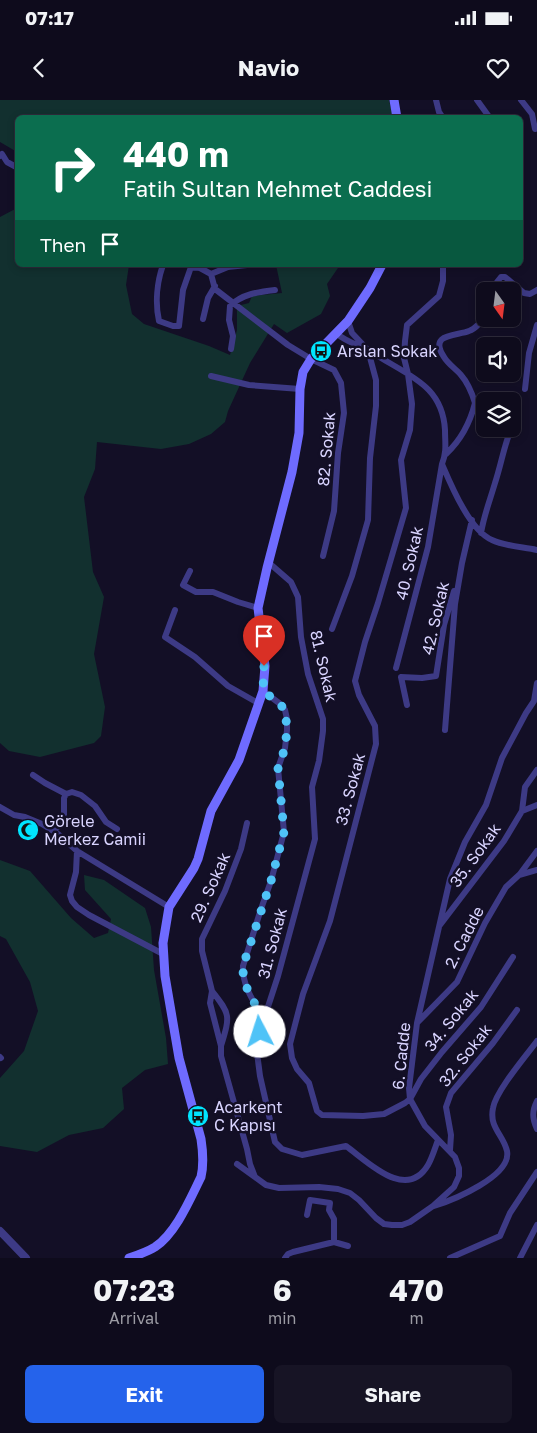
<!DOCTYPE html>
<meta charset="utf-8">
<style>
body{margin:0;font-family:"Golos Text",sans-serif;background:#171425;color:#f1f3f6;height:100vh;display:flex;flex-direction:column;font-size:19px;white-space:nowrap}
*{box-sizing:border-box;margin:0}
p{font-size:16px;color:#9b9ba3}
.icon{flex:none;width:28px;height:28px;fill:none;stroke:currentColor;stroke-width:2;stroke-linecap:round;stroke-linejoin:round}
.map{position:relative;height:1158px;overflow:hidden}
.drawer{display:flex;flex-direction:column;background:#0e0b1c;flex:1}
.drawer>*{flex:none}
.top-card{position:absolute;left:15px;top:15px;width:508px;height:152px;border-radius:8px;box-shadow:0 2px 8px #0003,0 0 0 1px #2e2b3b;background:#0b6e4f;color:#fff;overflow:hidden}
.needle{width:32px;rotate:166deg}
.fabs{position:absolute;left:476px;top:182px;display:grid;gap:10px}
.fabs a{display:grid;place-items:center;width:45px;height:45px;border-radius:8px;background:#0e0b1c;box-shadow:0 2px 8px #0003,0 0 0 1px #2e2b3b;font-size:25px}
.pin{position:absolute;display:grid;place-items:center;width:42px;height:42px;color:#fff;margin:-51px -21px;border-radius:50% 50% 50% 0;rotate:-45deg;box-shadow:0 0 5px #0007}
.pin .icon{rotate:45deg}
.me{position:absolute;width:55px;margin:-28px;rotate:355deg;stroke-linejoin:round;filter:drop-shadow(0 0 4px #0008)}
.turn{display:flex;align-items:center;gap:18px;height:105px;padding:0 25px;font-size:22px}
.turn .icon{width:65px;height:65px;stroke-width:2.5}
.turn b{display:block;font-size:35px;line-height:42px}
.then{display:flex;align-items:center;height:48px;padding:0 25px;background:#0003;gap:10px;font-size:19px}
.eta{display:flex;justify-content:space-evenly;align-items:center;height:85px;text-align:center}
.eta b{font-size:30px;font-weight:700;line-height:35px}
.action{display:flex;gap:10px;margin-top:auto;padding:10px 25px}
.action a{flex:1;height:58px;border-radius:8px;background:#2563eb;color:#fff;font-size:20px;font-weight:700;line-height:58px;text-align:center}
.action a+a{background:#171425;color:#f1f3f6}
.status{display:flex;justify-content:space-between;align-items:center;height:35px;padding:0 25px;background:#0e0b1c;direction:ltr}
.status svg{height:14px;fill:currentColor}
header{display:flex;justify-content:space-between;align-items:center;height:65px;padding:0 25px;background:#0e0b1c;font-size:22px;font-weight:700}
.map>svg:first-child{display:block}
.green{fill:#12302f}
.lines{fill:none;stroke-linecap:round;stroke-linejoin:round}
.minor{stroke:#3d3a85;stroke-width:6}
.tertiary{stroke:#3d3a85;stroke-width:8}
.secondary{stroke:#6f6bff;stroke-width:9}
.route{stroke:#4fc3f7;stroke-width:9;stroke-dasharray:0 16.2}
.labels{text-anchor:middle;stroke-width:5;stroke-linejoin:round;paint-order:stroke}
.poi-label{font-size:16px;fill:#d9d4ff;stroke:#130f26;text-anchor:start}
.street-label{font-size:16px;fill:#d9d4ff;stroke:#130f26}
</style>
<div class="status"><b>07:17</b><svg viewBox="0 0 49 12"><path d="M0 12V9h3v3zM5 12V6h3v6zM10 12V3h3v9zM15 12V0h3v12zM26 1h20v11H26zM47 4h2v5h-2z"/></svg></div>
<header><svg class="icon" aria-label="back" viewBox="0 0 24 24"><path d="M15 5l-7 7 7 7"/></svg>Navio<svg class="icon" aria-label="heart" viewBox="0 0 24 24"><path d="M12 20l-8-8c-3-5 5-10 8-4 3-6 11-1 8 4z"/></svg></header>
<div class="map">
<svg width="537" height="1158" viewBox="0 0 537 1158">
<rect width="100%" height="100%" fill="#130f26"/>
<path class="green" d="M 0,0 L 389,0 L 393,17 L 18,18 L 17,52 L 0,42 Z
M 17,108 L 18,165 L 129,165 L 126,185 L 132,214 L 144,224 L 209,246 L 230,255 L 237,230 L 237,206 L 249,203 L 252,196 L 282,193 L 276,165 L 340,165 L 327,184 L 330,196 L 321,214 L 287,233 L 274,224 L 250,263 L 228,311 L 225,322 L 211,334 L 189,344 L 161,349 L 97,342 L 95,369 L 84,397 L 93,472 L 104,497 L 94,554 L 105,607 L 101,636 L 94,643 L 40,657 L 9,651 L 0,643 L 0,117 Z
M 0,760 L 30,771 L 71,818 L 94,838 L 108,833 L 111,819 L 85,790 L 84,775 L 104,780 L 145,808 L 151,827 L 154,870 L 166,938 L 168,964 L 145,970 L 122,988 L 124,1009 L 103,1028 L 69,1035 L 37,1052 L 0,1046 L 0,978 L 24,951 L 38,911 L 30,882 L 6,839 L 0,836 Z"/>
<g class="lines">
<path class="minor" d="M 436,0 L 439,12 L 443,18
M 477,0 L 490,18
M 521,0 L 532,14 L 535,29
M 0,56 L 2,54 L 7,62 L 18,68
M 520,66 L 521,70 L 520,86
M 163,165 C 157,182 155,203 159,221 L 173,226 L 179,226 L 183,190 L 191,167 L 200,168 L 211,174 L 215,189 L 288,245 L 311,259 L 334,270 L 341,283 L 344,313 L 338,353 L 334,411 L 323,456
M 443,165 L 443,181 L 439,196 L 407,225 L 405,241 L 404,258 L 408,274 L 412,304 L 410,330 L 401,360 L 406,408 L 378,503 L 365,542 L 355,581 L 359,595 L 375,626 L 376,644 L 330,821 L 303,894 L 290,944 L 292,958 L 297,969 L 309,983 L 317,1011 L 322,1015 L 363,1016 L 384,1014 L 405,1003 L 410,999 L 421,979 L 442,952 L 481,907 L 513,857
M 211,174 L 228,167 L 247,165
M 494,191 L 497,182 L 501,177 L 505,177 L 524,193 L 530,194 L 537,190
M 203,219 L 208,198 L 215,186
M 336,233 C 345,241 355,244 366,249 C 375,254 384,260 393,265 C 421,281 443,294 445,330 C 445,343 447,351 442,364 C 451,385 470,431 492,440 C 504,446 523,447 537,450
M 231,249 L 233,236 L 229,220 L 230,206 C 242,194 258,192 275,190
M 211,276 L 249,285 L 300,289
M 525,289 L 529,253 L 537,225
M 446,354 C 462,339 470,323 475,303 C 472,293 468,283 461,275 C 456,269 448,264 444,257 C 428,233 457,236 469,231 C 475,229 483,221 485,214
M 481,433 C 484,415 490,400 495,383 C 501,365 504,346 511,329
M 268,462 L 291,482 L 298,497 L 301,537 L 308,574 L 323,619 L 323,631 L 319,661 L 312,687 L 315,739 L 278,876 L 264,919 L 256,945 L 260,976 L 275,1042 L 282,1049 L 302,1055 L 346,1046 C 367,1061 406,1102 428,1065 C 432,1058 435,1048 438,1040
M 190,471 L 183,485 L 196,492 L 213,492 L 238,502 L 258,508
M 175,510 L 165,537 L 195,557 L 228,586 L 258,603
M 332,529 L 352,476 L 368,420 L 370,358 L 376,306 L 376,280 L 368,250 L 352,233 L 348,221
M 396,568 L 428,447 L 442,364
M 263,591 L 279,603 L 285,610 L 287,619 L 287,630 L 285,648 L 278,668 L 284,732 L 271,781 L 261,809 L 243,866 C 242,886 254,902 264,919
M 407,605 L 401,577 L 422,578 L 436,576 L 444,525 L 454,491
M 445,630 L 455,504 L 462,463 L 472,420
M 33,675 L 45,683 L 66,694
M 0,707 L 14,715 L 25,717 L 42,724 L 58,734 L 77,751 L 169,807
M 522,711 L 525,687 L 537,670
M 247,723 L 241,749 L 225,791 L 202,839 L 202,851 L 212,891 L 210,903 L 221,946 L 221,956 L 247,1049 L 250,1064 L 255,1077
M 54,731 L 64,720 L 64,698 L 66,694 L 72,692 L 81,695 L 95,706 L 106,722 L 117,729
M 77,751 L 76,772 L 70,795 L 72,801 L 77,807 L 89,815 L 163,854
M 520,774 L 537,751
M 440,825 L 504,741 L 522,711 L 537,705
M 212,891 C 231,915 230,916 221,946
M 418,922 L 457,882 L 485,823 L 506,787 L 519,775 L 537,770
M 0,957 L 1,958
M 537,1001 C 532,1011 532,1018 537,1029
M 450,1050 L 451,1035 L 446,1007 L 451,993 L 493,943 L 517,910
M 237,1064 L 266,1085 L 279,1088 L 319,1087 L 338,1089 L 350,1093 L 359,1100 L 376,1118 L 384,1124 L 392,1125 L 402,1125 L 410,1122 L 433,1106 L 454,1087 L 459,1076 L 459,1068 L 455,1057 L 425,1026 L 410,999 L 409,988 L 417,923 L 450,779 L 465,742 L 486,705 L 502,658 L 526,613 L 534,601 L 537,583
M 434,1106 C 453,1100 512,1076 507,1051 C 503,1034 489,1028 493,1008 C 496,991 525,957 537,941
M 307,1115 L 310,1100 L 330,1103 L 329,1110 L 334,1119 L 334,1142
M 285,1158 L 288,1154 L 293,1152 L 334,1142 L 348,1146
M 450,1158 L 500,1136 L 510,1113 L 537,1072
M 520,1158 L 537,1125"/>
<path class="tertiary" d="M 0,1131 L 26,1158"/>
<path class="secondary" d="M 394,0 L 397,18
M 129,1158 C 138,1155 147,1152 155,1147 C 176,1133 190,1099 201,1077 C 204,1064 203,1052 201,1039 L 179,958 L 165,876 L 163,843 L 169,807 L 194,768 L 198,759 L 211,711 L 239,660 L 263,591 L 265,566 L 258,508 L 267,468 L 292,372 L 299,333 L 300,289 L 303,272 L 311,259 L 348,221 L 370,188 L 382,165"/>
</g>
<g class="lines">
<path class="route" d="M 260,932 L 264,919 C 254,902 242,886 243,866 L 271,781 L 284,732 L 278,668 L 285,648 L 287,630 L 286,619 L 285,610 L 279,603 L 263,591 L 264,566"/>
</g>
<defs>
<g id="bus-disc" transform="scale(1.125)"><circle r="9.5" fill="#00e5ff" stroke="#130f26"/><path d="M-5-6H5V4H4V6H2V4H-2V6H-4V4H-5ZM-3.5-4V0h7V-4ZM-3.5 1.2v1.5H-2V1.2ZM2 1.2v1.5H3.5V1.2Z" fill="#111"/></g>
<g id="mosque-disc" transform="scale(1.125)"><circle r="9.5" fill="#00e5ff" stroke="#130f26"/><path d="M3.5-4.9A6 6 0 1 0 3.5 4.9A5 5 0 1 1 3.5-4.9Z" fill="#111"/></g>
</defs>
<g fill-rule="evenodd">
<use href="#bus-disc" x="321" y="251"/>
<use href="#mosque-disc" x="28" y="730"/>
<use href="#bus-disc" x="198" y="1016"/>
</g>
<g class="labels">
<g class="poi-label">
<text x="337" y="257">Arslan Sokak</text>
<text x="44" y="727">Görele<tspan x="44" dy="18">Merkez Camii</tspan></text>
<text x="214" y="1013">Acarkent<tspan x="214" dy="18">C Kapısı</tspan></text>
</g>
<g class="street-label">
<text transform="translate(326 349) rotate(-85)" y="6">82. Sokak</text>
<text transform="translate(409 463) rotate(-77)" y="6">40. Sokak</text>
<text transform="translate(435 518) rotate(-77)" y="6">42. Sokak</text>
<text transform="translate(324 566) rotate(77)" y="6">81. Sokak</text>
<text transform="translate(350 689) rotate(-75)" y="6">33. Sokak</text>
<text transform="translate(475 755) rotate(-54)" y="6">35. Sokak</text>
<text transform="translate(210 787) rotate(-66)" y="6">29. Sokak</text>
<text transform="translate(464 837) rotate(-63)" y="6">2. Cadde</text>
<text transform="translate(272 843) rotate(-75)" y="6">31. Sokak</text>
<text transform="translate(451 920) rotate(-51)" y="6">34. Sokak</text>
<text transform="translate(465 955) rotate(-52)" y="6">32. Sokak</text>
<text transform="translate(401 956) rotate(-84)" y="6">6. Cadde</text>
</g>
</g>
</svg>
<div class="fabs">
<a><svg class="needle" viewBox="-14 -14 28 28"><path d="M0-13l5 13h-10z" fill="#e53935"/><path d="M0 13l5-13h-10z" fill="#9b9ba3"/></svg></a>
<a><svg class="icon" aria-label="sound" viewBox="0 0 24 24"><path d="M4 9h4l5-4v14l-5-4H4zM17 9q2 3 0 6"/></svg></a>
<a><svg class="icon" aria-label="layers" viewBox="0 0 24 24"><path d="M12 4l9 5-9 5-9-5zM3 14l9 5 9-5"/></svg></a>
</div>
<div class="pin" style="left:264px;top:566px;background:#d93025"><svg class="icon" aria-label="arrive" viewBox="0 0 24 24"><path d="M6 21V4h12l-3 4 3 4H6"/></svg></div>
<svg class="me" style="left:260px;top:932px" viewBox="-20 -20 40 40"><circle r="19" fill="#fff"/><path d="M0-13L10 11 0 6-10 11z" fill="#4fc3f7"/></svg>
<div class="top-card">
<div class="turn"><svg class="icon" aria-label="right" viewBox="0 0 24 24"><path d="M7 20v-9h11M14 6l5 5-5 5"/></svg><div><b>440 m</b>Fatih Sultan Mehmet Caddesi</div></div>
<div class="then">Then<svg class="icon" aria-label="arrive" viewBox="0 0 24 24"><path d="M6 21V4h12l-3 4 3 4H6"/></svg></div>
</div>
</div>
<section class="drawer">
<div class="eta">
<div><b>07:23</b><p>Arrival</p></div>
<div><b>6</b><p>min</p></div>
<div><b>470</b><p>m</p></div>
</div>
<div class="action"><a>Exit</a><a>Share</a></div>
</section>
